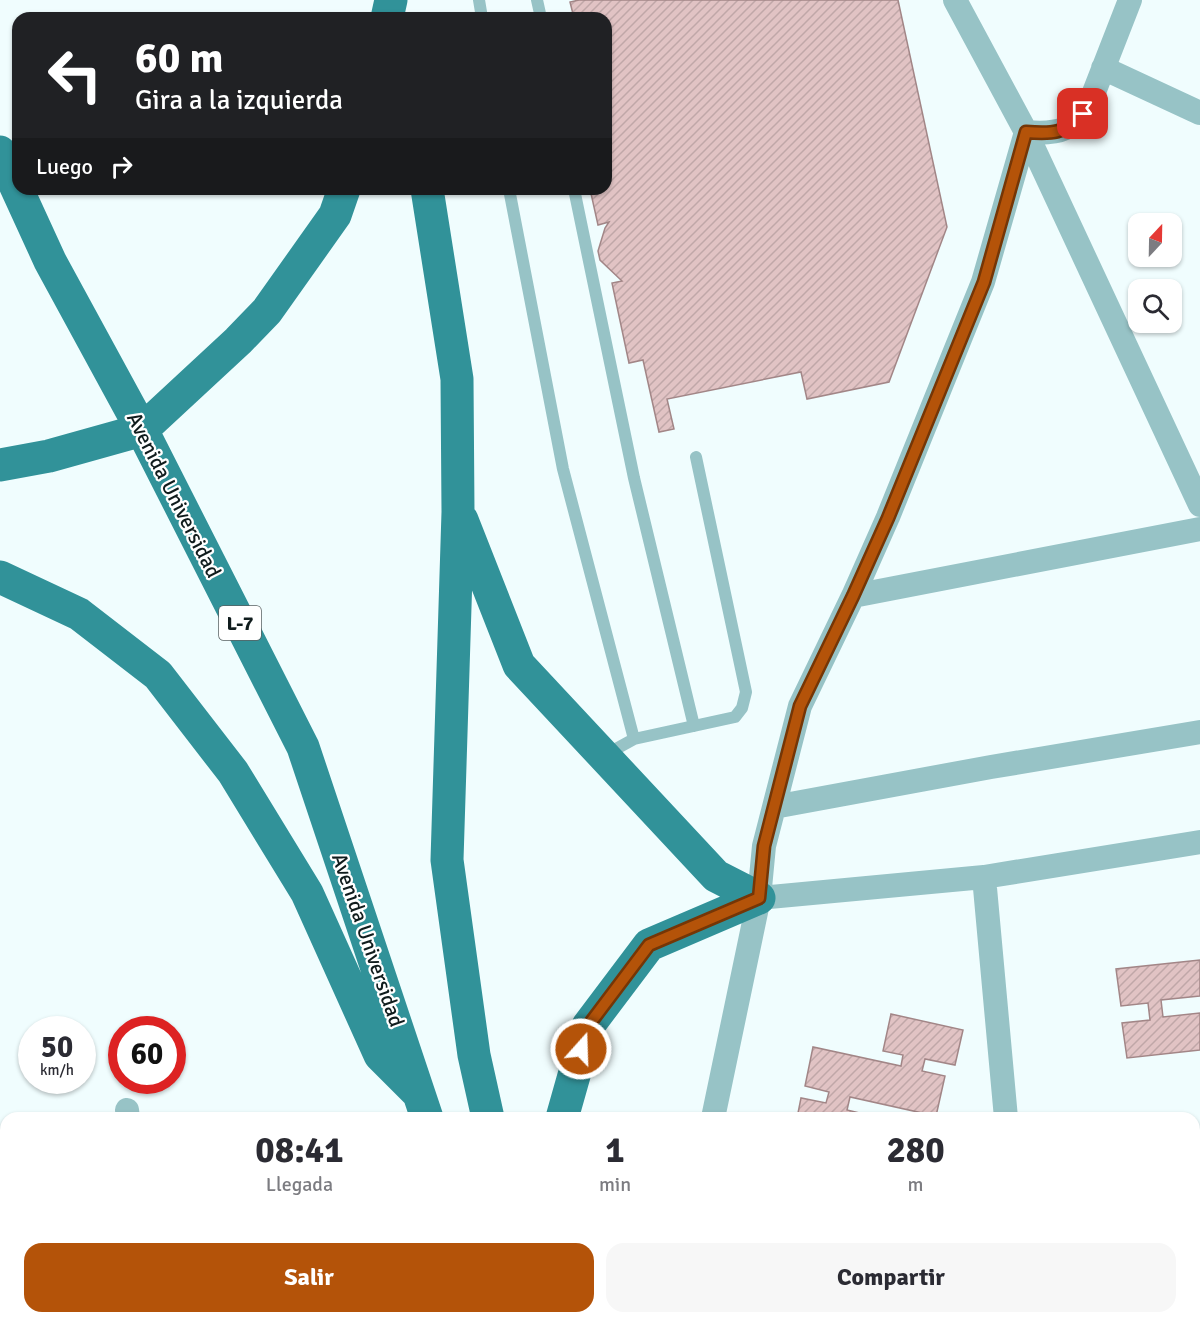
<!DOCTYPE html>
<html lang="es">
<style>
body{margin:0;font-family:Signika,sans-serif;background:#f7f7f7;color:#2b2b33;height:100vh;display:flex;flex-direction:column;font-size:22px;white-space:nowrap}
*{box-sizing:border-box;margin:0}
p{font-size:20px;color:#7c7c81}
.icon{flex:none;width:33px;height:33px;fill:none;stroke:currentColor;stroke-width:2;stroke-linecap:round;stroke-linejoin:round}
.map{position:relative;flex:1;overflow:hidden}
.sheet{position:absolute;left:0px;top:1112px;width:1200px;height:212px;display:flex;flex-direction:column;background:#fff;border-radius:18px 18px 0 0;box-shadow:0 2px 4px #0004}
.sheet>*{flex:none}
.hud{position:absolute;left:12px;top:12px;width:600px;height:183px;border-radius:18px;box-shadow:0 2px 4px #0004;background:#202124;color:#fff;overflow:hidden}
.needle{width:39px;rotate:22deg}
.buttons{position:absolute;left:1128px;top:213px;display:grid;gap:12px}
.buttons a{display:grid;place-items:center;width:54px;height:54px;border-radius:12px;background:#fff;box-shadow:0 2px 4px #0004;font-size:30px}
.speed{position:absolute;left:18px;top:1016px;display:flex;gap:12px;font-size:30px;font-weight:700;text-align:center}
.speed>*{display:grid;place-content:center;width:78px;height:78px;border-radius:50%;background:#fff;box-shadow:0 2px 4px #0004;line-height:1}
.speed small{font-size:15px;font-weight:400}
.speed .limit{border:9px solid #d22;background:#fff;color:#111}
.pin{position:absolute;display:grid;place-items:center;width:51px;height:51px;color:#fff;margin:-26px;border-radius:12px;box-shadow:0 3px 9px #0006}
.me{position:absolute;width:66px;margin:-33px;rotate:20deg;stroke-linejoin:round;filter:drop-shadow(0 0 4px #0008)}
.turn{display:flex;align-items:center;gap:21px;height:126px;padding:0 24px;font-size:27px}
.turn .icon{width:78px;height:78px;stroke-width:2.5}
.turn b{display:block;font-size:42px;line-height:51px}
.then{display:flex;align-items:center;height:57px;padding:0 24px;background:#0003;gap:12px;font-size:22px}
.eta{display:flex;justify-content:space-evenly;align-items:center;height:102px;text-align:center}
.eta b{font-size:36px;font-weight:800;line-height:42px}
.button{display:flex;gap:12px;margin-top:auto;padding:12px 24px}
.button a{flex:1;height:69px;border-radius:18px;background:#b45309;color:#fff;font-size:24px;font-weight:800;line-height:69px;text-align:center}
.button a+a{background:#f7f7f7;color:#2b2b33}
.map>svg:first-child{display:block}
.building{fill:url(#building-hatch);stroke:#a28687;stroke-width:1.5}
.lines{fill:none;stroke-linecap:round;stroke-linejoin:round}
.service{stroke:#97c3c6;stroke-width:12}
.minor{stroke:#97c3c6;stroke-width:24}
.primary{stroke:#319299;stroke-width:33}
.route-casing{stroke:#753606;stroke-width:15}
.route{stroke:#b45309;stroke-width:10}
.labels{text-anchor:middle;stroke-width:4.5;stroke-linejoin:round;paint-order:stroke}
.shield{fill:#fff;stroke:#586061;stroke-width:1.5}
.shield-label{font-size:20px;font-weight:bold;fill:#101c1d}
.street-label{font-size:21px;fill:#101c1d;stroke:#fff}
</style>
<div class="map">
<svg width="1200" height="1322" viewBox="0 0 1200 1322">
<defs>
<pattern id="building-hatch" width="6" height="6" patternUnits="userSpaceOnUse" patternTransform="scale(1.5)"><rect width="6" height="6" fill="#e1c3c4"/><path d="M-1 1l2-2M0 6l6-6M5 7l2-2" fill="none" stroke="#c0a7a8"/></pattern>
</defs>
<rect width="100%" height="100%" fill="#f0fdfe"/>
<path class="building" d="M 579,0 L 898,0 L 947,227 L 889,382 L 807,399 L 801,372 L 667,399 L 674,429 L 659,432 L 643,360 L 629,363 L 612,283 L 622,281 L 600,260 L 598,251 L 605,228 L 609,222 L 598,225 L 590,189 L 606,189 L 606,18 L 574,18 L 570,2 Z
M 1200,960 L 1200,996 L 1161,1000 L 1163,1017 L 1200,1013 L 1200,1050 L 1127,1058 L 1122,1023 L 1150,1020 L 1148,1003 L 1121,1006 L 1116,969 Z
M 891,1014 L 963,1030 L 955,1065 L 925,1059 L 922,1071 L 945,1076 L 936,1116 L 850,1097 L 847,1110 L 868,1115 L 867,1118 L 797,1118 L 801,1098 L 826,1103 L 829,1092 L 805,1086 L 813,1047 L 901,1066 L 903,1055 L 883,1051 Z
M 1195,1283 L 1198,1322 L 1130,1322 L 1129,1317 L 1194,1317 Z
M 762,1317 L 861,1317 L 883,1322 L 761,1322 Z"/>
<g class="lines">
<path class="service" d="M 479,0 L 482,18
M 537,0 L 541,18
M 509,189 L 563,469 L 634,739
M 574,189 L 634,478 L 694,726
M 605,755 L 634,739 L 735,717 L 742,708 L 746,692 L 696,457"/>
<path class="minor" d="M 1103,68 L 1200,113
M 1026,132 L 1200,505
M 1026,132 C 1060,135 1074,130 1091,100 L 1130,0
M 853,596 L 1200,529
M 774,807 L 991,767 L 1200,732
M 984,877 L 1006,1118
M 759,898 L 984,877 L 1200,842
M 127,1110 L 128,1118
M 713,1118 L 759,898 L 764,846 L 800,706 L 853,596 L 888,517 L 983,282 L 1026,132 L 955,0
M 0,1233 L 6,1231
M 1025,1317 L 1025,1322
M 670,1322 L 671,1317"/>
<path class="primary" d="M 387,18 L 391,0
M 0,152 L 50,261 L 142,430 L 303,747 L 427,1118
M 427,189 L 457,379 L 458,512 L 447,860 L 474,1055 L 488,1118
M 0,465 L 49,456 L 142,430 L 238,341 L 267,311 L 335,215 L 344,189
M 462,520 L 519,665 L 716,876 L 759,898
M 0,577 L 79,614 L 158,675 L 233,772 L 307,893 L 380,1055 L 417,1092
M 562,1118 L 588,1026 L 649,945 L 759,898
M 481,1317 L 483,1322
M 533,1317 L 534,1322"/>
</g>
<g class="lines">
<g class="route-casing">
<path id="route" d="M 581,1049 L 588,1026 L 649,945 L 759,898 L 764,846 L 800,706 L 853,596 L 888,518 L 984,282 L 1026,132 C 1052,134 1065,134 1083,114"/>
</g>
<use href="#route" class="route"/>
</g>
<g class="labels">
<rect class="shield" x="219" y="606" width="42" height="34" rx="4.5"/>
<g class="shield-label">
<text x="240" y="630">L-7</text>
</g>
<g class="street-label">
<text transform="translate(174 495) rotate(63)" y="7">Avenida Universidad</text>
<text transform="translate(368 940) rotate(71)" y="7">Avenida Universidad</text>
</g>
</g>
</svg>
<div class="buttons">
<a><svg class="needle" viewBox="-14 -14 28 28"><path d="M0-13l5 13h-10z" fill="#e53935"/><path d="M0 13l5-13h-10z" fill="#7c7c81"/></svg></a>
<a><svg class="icon" aria-label="search" viewBox="0 0 24 24"><circle cx="10" cy="10" r="6"/><path d="M15 15l6 6"/></svg></a>
</div>
<div class="speed"><div>50<small>km/h</small></div><div class="limit">60</div></div>
<div class="pin" style="left:1083px;top:114px;background:#d93025"><svg class="icon" aria-label="arrive" viewBox="0 0 24 24"><path d="M6 21V4h12l-3 4 3 4H6"/></svg></div>
<svg class="me" style="left:581px;top:1049px" viewBox="-20 -20 40 40"><circle r="17" fill="#b45309" stroke="#fff" stroke-width="3"/><path d="M0-11L8 9 0 5-8 9z" fill="#fff"/></svg>
<div class="hud">
<div class="turn"><svg class="icon" aria-label="left" viewBox="0 0 24 24"><path d="M17 20v-9H6M10 6l-5 5 5 5"/></svg><div><b>60 m</b>Gira a la izquierda</div></div>
<div class="then">Luego<svg class="icon" aria-label="right" viewBox="0 0 24 24"><path d="M7 20v-9h11M14 6l5 5-5 5"/></svg></div>
</div>
<section class="sheet">
<div class="eta">
<div><b>08:41</b><p>Llegada</p></div>
<div><b>1</b><p>min</p></div>
<div><b>280</b><p>m</p></div>
</div>
<div class="button"><a>Salir</a><a>Compartir</a></div>
</section>
</div>
